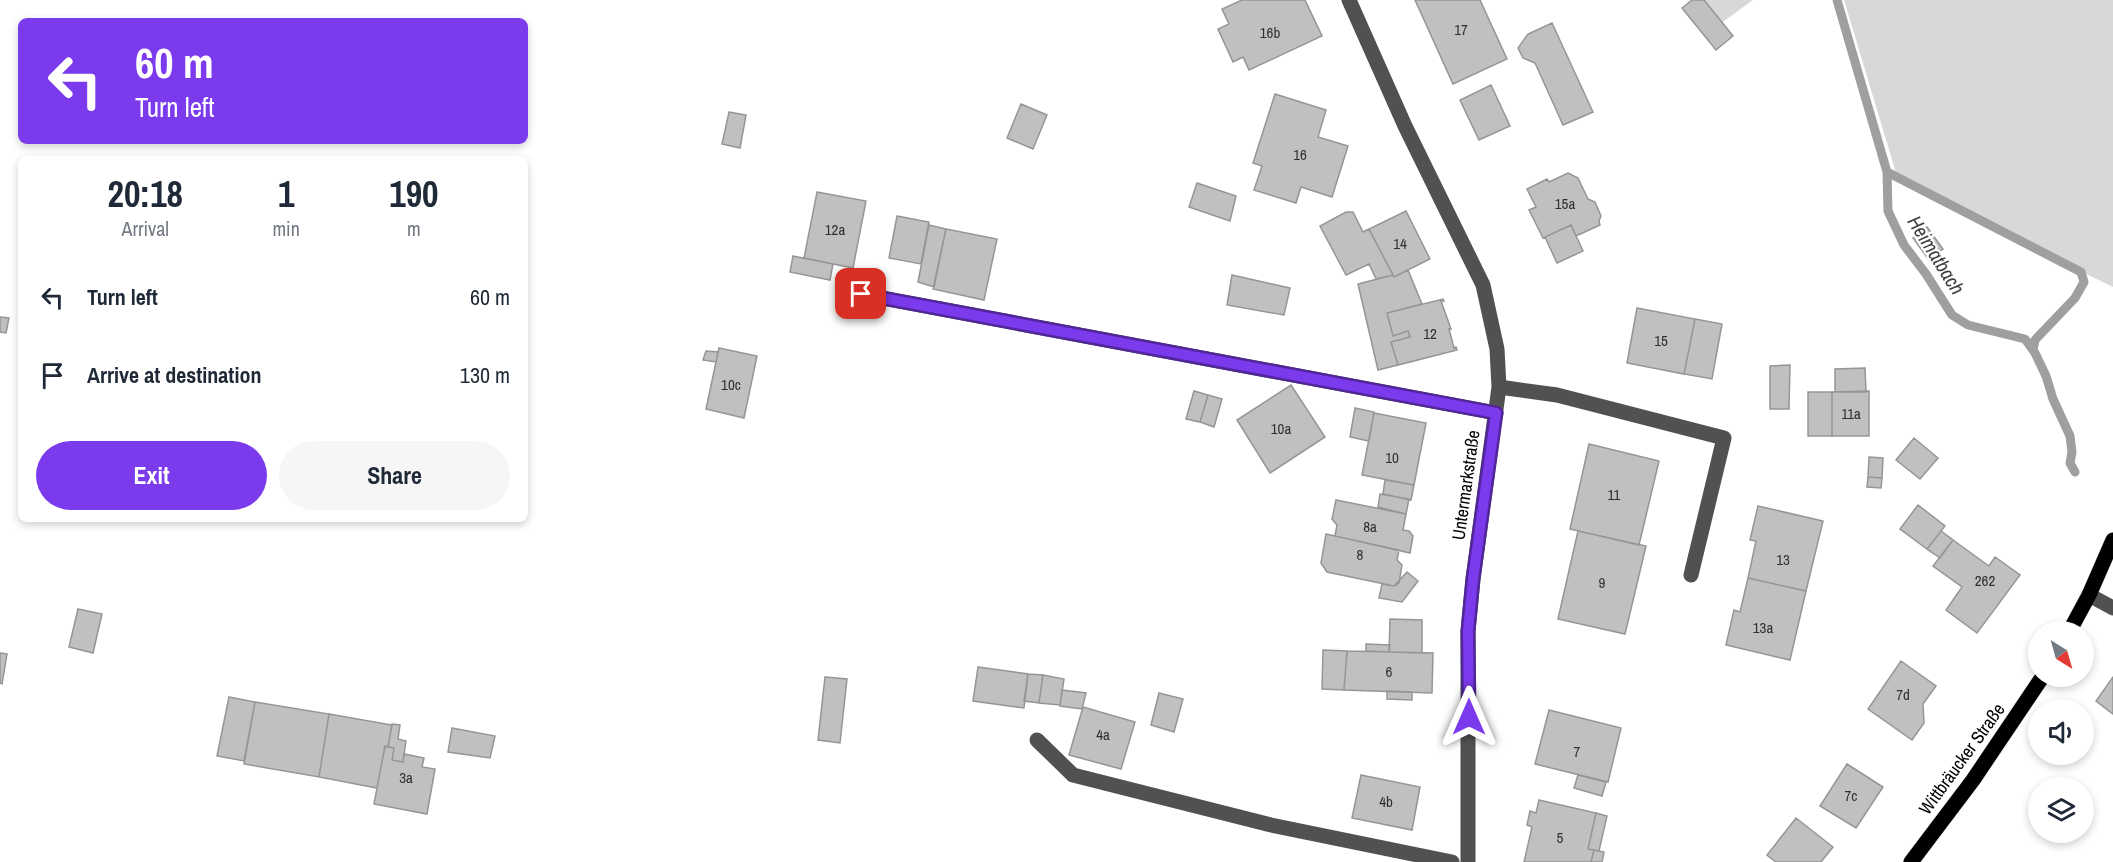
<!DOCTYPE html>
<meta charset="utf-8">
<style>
body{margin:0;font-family:"Archivo Narrow",sans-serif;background:#f6f6f7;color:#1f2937;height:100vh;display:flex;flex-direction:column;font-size:22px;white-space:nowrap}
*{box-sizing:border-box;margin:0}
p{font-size:20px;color:#747a83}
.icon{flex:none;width:33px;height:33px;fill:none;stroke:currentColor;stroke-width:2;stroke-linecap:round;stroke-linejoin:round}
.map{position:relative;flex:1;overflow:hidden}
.drawer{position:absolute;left:18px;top:156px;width:510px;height:366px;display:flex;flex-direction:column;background:#fff;border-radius:9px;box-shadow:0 3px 9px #0003}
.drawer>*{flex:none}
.top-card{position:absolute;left:18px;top:18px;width:510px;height:126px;border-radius:9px;box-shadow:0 3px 9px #0003;background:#7c3aed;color:#fff;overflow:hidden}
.needle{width:39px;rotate:143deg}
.controls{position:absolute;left:2028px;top:621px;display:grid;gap:12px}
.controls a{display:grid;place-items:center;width:66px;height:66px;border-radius:50%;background:#fff;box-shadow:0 3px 9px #0003;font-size:30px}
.pin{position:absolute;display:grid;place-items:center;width:51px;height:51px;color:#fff;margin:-26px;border-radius:12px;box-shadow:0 3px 9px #0006}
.me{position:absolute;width:66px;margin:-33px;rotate:0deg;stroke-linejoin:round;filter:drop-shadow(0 0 4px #0008)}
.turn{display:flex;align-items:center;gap:21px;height:126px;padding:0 18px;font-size:27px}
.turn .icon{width:78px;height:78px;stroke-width:2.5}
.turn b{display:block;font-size:42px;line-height:51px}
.eta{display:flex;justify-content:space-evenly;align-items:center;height:102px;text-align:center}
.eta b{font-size:36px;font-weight:700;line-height:42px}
.cta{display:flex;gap:12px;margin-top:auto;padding:12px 18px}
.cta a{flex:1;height:69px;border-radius:36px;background:#7c3aed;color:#fff;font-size:24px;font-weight:700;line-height:69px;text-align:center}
.cta a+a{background:#f6f6f7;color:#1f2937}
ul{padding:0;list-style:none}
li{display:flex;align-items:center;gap:18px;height:78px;padding:0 18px}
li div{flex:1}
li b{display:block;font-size:22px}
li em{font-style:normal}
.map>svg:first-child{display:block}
.green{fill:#d8d8d8}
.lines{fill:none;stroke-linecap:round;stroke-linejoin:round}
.stream{stroke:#9f9f9f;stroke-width:9}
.building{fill:#c0c0c0;stroke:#959595;stroke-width:1.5}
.major-casing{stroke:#dbdbdb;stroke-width:16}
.minor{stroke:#515151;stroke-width:15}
.major{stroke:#000;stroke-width:15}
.route-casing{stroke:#51269a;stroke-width:15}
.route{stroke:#7c3aed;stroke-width:10}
.labels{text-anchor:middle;stroke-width:4.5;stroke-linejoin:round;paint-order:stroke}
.number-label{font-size:15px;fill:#303030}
.street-label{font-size:18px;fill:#000;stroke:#fff}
.water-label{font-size:20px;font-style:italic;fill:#404040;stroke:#fff}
</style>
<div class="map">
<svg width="2113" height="862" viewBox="0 0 2113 862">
<rect width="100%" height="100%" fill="#fff"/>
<path class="green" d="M 1692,0 L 1753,0 L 1713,29 Z
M 1844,0 L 2113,0 L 2113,287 L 1899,183 Z"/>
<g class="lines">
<path class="stream" d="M 1837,0 L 1887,172 L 1888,211 L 1904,245 L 1926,274 L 1952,315 L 1968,325 L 2025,339 L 2035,353 L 2046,376 L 2053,399 L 2070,436 L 2072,452 L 2070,463 L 2075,472
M 1887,172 L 2081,272 L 2084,282 L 2075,298 L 2035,340 L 2033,350"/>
</g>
<path class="building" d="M 1242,0 L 1305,0 L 1322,36 L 1249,70 L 1243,57 L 1233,62 L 1218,29 L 1229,24 L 1222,9 Z
M 1415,0 L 1480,0 L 1507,59 L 1453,84 Z
M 1692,0 L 1704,0 L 1733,36 L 1716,50 L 1682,8 Z
M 1552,23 L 1593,112 L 1563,125 L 1535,63 L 1523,58 L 1518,48 L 1528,34 Z
M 1491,85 L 1510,126 L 1479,140 L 1460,100 Z
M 1275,94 L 1326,110 L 1318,137 L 1348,146 L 1332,197 L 1301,187 L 1296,203 L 1254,190 L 1262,166 L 1253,163 Z
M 1021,104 L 1047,115 L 1033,149 L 1007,138 Z
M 729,112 L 746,115 L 740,148 L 722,144 Z
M 1568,173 L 1578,178 L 1588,199 L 1595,202 L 1601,216 L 1599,221 L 1600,225 L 1576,236 L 1571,225 L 1543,238 L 1529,210 L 1536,207 L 1527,189 L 1547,179 L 1549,182 Z
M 1197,183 L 1236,196 L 1230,221 L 1189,207 Z
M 817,192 L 866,201 L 853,268 L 804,258 Z
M 1406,211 L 1430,259 L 1394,277 L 1369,229 Z
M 1346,212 L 1353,212 L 1363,232 L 1369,229 L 1393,275 L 1376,279 L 1369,264 L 1346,275 L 1320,226 Z
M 897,216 L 929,222 L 921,264 L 889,258 Z
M 929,225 L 946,229 L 934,287 L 918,282 Z
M 1571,225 L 1583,251 L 1557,263 L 1545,237 Z
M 1927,227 L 1943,249 L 1929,260 L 1913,238 Z
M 946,229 L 997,239 L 984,300 L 933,289 Z
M 793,256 L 833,264 L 830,280 L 790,272 Z
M 1408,270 L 1422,304 L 1387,313 L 1393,336 L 1408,331 L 1410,337 L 1391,342 L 1398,365 L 1378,370 L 1358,284 L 1393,275 L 1394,277 Z
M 1232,275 L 1290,288 L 1284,315 L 1227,305 Z
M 1443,299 L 1444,301 L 1441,301 L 1451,329 L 1449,329 L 1454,348 L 1456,347 L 1457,350 L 1398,365 L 1391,342 L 1410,337 L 1408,331 L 1393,336 L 1387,313 Z
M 1637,308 L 1695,319 L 1684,374 L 1627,363 Z
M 0,317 L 9,318 L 6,333 L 0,332 Z
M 1695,319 L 1722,324 L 1712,379 L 1684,374 Z
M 719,348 L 757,356 L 744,418 L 706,409 Z
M 706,351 L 718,352 L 716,362 L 703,360 Z
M 1790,365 L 1789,409 L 1770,409 L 1770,366 Z
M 1865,368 L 1866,392 L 1835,392 L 1835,369 Z
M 1291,385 L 1325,437 L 1270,473 L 1237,420 Z
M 1194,391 L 1208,395 L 1200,422 L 1186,419 Z
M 1869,391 L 1869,436 L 1832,436 L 1832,392 Z
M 1808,392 L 1832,392 L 1832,436 L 1808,436 Z
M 1208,395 L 1222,399 L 1214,427 L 1200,422 Z
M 1355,408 L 1374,412 L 1369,441 L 1350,437 Z
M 1374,413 L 1426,423 L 1414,485 L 1362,475 Z
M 1914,438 L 1938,458 L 1920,479 L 1896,460 Z
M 1589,444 L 1659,461 L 1639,545 L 1570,529 Z
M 1869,457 L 1883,458 L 1882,478 L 1868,477 Z
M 1868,477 L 1882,478 L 1881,488 L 1867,487 Z
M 1385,480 L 1414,485 L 1411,500 L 1383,494 Z
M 1380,494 L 1409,499 L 1406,514 L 1378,507 Z
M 1336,500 L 1406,514 L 1403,530 L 1409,531 L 1413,536 L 1410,553 L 1335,536 L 1337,525 L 1332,519 Z
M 1918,505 L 1945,526 L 1927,549 L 1900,529 Z
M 1758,506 L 1823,521 L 1806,591 L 1748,578 L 1756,541 L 1750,540 Z
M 1578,531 L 1646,546 L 1625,634 L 1558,619 Z
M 1941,531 L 1953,540 L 1940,558 L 1927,549 Z
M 1326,534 L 1399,550 L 1397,560 L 1402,565 L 1399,583 L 1394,586 L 1327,572 L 1321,563 Z
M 1953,540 L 1989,566 L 1995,557 L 2020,575 L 1977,633 L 1946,610 L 1962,587 L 1933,566 Z
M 1407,572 L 1418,581 L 1402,602 L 1379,598 L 1382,584 L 1394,586 Z
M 1748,578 L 1806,591 L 1790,660 L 1726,645 L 1734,610 L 1740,612 Z
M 78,609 L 102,614 L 93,653 L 69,647 Z
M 1390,619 L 1422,620 L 1422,653 L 1389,652 Z
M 1366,644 L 1390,645 L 1389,652 L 1366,651 Z
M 1323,650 L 1347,651 L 1344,690 L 1322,689 Z
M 1347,651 L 1433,653 L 1432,693 L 1344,690 Z
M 0,653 L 7,654 L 2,684 L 0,683 Z
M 1901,661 L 1936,686 L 1923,704 L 1924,723 L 1912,740 L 1868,709 Z
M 978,667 L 1028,674 L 1024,708 L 973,701 Z
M 1028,674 L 1043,675 L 1039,703 L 1024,701 Z
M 1043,675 L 1064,679 L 1060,705 L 1039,703 Z
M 825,677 L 847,679 L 840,743 L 818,740 Z
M 2113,677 L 2113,714 L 2096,701 Z
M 1062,690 L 1086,693 L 1082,709 L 1060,706 Z
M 1387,691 L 1412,692 L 1412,700 L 1387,699 Z
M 1159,693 L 1183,699 L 1174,732 L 1151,725 Z
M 229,697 L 255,702 L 244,761 L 217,756 Z
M 255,702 L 329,714 L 319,777 L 244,764 Z
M 1083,707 L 1135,722 L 1121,769 L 1069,755 Z
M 1549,710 L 1621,728 L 1608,782 L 1535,764 Z
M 329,714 L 392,725 L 388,747 L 385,746 L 377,788 L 319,777 Z
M 392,724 L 400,725 L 398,739 L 406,741 L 403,762 L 392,760 L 394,748 L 388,747 Z
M 452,728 L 495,736 L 490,758 L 448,752 Z
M 385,746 L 394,748 L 392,760 L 403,762 L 404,754 L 424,758 L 422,767 L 435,769 L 427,814 L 374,804 Z
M 1847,764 L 1883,787 L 1856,828 L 1820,806 Z
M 1361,775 L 1420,787 L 1412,830 L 1352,818 Z
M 1578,775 L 1606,782 L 1602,796 L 1574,788 Z
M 1539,800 L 1596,813 L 1588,849 L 1594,850 L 1591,862 L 1524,862 L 1532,827 L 1527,825 L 1530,811 L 1536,813 Z
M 1596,813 L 1607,816 L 1599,851 L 1588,849 Z
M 1796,818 L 1833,847 L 1821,862 L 1776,862 L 1767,855 Z
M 1594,850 L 1604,852 L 1602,862 L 1591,862 Z"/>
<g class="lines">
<g class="major-casing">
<path id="major" d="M 2069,632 L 2089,595 L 2113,540
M 1911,862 L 1973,780 L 2043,676"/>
</g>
<path class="minor" d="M 1349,0 L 1405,126 L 1483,285 L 1497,349 L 1499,387 L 1473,579 L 1468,631 L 1468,862
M 861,294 L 1496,413
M 1499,387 L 1557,395 L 1724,438 L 1691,575
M 2089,595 L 2113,608
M 1037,740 L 1073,775 L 1271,825 L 1452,862"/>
<use href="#major" class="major"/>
</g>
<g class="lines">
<g class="route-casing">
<path id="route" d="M 861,294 L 1496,413 L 1473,579 L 1468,631 L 1469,717"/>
</g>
<use href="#route" class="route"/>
</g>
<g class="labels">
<g class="number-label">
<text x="1461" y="35">17</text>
<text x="1270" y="38">16b</text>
<text x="1300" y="160">16</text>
<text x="1565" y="209">15a</text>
<text x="835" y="235">12a</text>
<text x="1400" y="249">14</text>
<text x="1430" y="339">12</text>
<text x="1661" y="346">15</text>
<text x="731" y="390">10c</text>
<text x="1851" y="419">11a</text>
<text x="1281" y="434">10a</text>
<text x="1392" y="463">10</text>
<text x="1614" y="500">11</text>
<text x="1370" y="532">8a</text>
<text x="1360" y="560">8</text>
<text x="1783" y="565">13</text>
<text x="1985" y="586">262</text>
<text x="1602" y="588">9</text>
<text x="1763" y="633">13a</text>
<text x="1389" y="677">6</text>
<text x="1903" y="700">7d</text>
<text x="1103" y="740">4a</text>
<text x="1577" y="757">7</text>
<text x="406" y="783">3a</text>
<text x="1851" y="801">7c</text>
<text x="1386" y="807">4b</text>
<text x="1560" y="843">5</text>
</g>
<g class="street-label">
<text transform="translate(1466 485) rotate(-82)" y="6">Untermarkstraße</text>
<text transform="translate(1962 759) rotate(-54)" y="6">Wittbräucker Straße</text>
</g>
<g class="water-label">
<text transform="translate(1936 255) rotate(58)" y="7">Heimatbach</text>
</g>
</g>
</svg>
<div class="controls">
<a><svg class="needle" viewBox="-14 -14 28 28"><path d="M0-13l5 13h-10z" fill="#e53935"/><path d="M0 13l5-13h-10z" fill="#747a83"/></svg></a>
<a><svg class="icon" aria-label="sound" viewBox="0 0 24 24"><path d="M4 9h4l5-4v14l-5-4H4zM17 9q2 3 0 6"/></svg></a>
<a><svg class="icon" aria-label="layers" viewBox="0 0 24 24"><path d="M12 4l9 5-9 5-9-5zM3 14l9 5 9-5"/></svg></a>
</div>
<div class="pin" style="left:861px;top:294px;background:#d93025"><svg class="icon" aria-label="arrive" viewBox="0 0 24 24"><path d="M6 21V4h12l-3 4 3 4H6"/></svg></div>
<svg class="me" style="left:1469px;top:717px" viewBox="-20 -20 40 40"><path d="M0-17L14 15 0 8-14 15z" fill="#7c3aed" stroke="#fff" stroke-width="4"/></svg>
<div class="top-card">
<div class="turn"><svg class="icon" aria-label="left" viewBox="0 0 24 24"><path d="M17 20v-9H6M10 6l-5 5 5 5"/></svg><div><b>60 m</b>Turn left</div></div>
</div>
<section class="drawer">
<div class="eta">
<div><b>20:18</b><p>Arrival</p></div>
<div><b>1</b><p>min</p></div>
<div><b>190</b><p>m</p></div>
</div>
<ul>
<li><svg class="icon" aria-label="left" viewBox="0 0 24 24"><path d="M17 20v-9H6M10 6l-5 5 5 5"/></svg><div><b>Turn left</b></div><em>60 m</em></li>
<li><svg class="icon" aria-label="arrive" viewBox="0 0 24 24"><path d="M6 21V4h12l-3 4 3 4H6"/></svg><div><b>Arrive at destination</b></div><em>130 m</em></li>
</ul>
<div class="cta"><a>Exit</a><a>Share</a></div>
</section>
</div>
